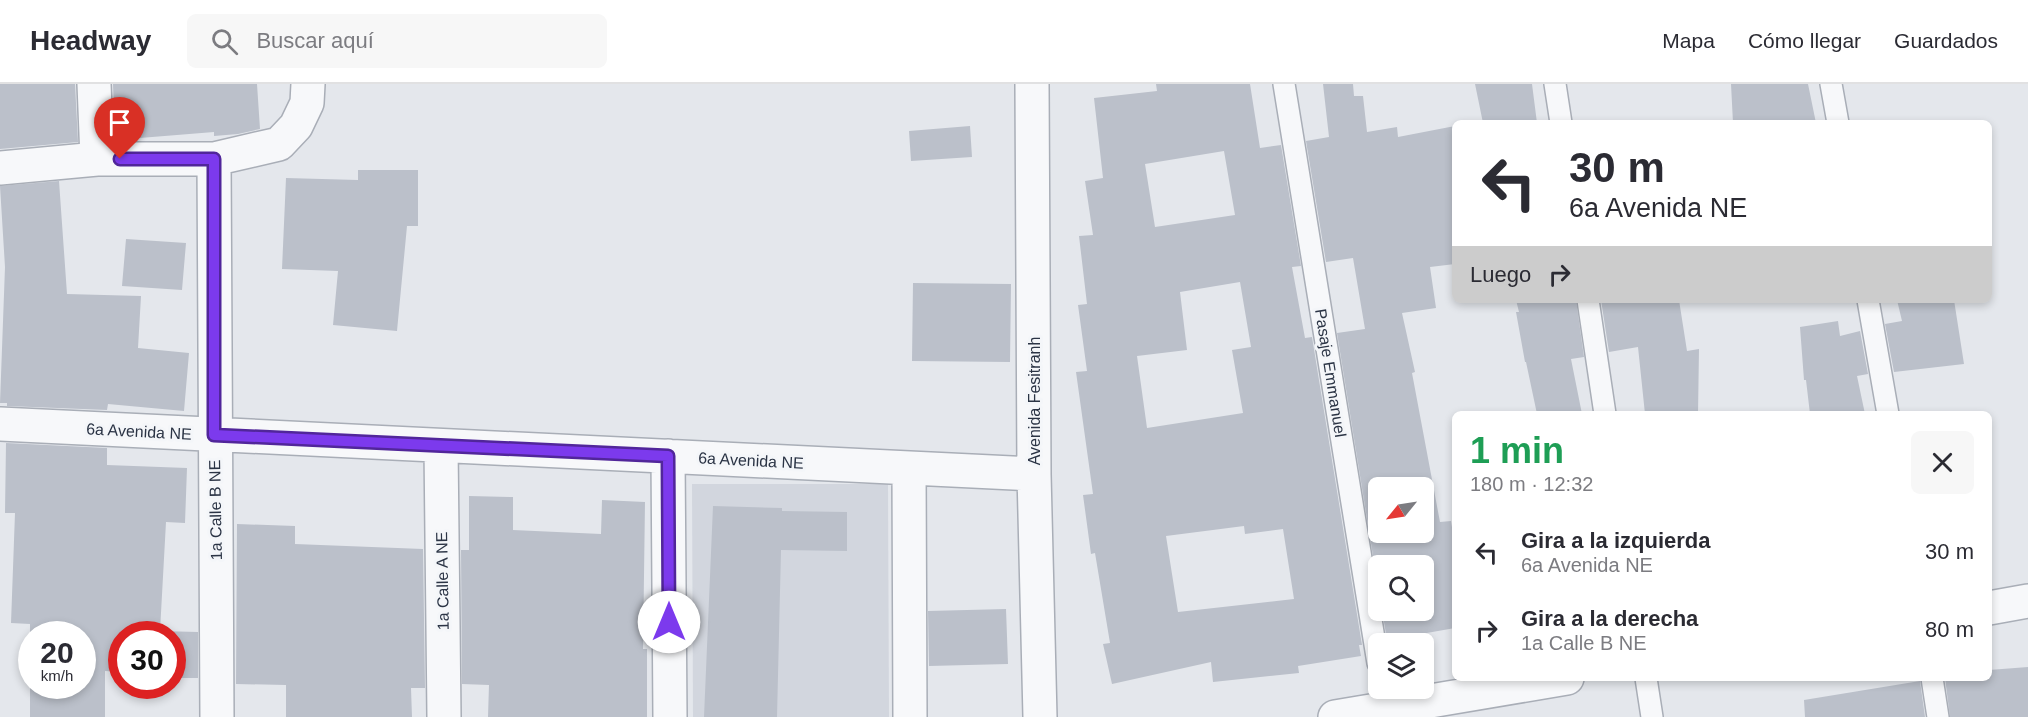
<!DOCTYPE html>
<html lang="es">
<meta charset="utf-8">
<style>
body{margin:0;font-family:Helvetica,sans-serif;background:#f7f7f7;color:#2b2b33;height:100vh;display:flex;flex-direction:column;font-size:22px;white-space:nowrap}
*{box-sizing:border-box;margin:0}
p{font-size:20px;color:#7c7c81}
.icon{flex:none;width:33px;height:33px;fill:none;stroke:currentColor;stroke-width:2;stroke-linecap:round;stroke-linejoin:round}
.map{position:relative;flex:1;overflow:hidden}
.details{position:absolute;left:1452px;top:327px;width:540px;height:270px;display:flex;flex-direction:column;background:#fff;border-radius:9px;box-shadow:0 3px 9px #0003}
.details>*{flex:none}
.hud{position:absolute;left:1452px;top:36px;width:540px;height:183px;border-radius:9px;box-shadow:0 3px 9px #0003;background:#fff;color:#2b2b33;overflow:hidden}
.needle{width:39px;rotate:240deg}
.controls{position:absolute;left:1368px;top:393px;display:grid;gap:12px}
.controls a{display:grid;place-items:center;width:66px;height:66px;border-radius:9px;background:#fff;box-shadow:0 3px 9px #0003;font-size:30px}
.speed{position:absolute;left:18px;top:537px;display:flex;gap:12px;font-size:30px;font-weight:700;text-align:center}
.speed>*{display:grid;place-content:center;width:78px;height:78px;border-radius:50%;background:#fff;box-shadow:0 3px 9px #0003;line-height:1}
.speed small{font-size:15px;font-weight:400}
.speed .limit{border:9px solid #d22;background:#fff;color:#111}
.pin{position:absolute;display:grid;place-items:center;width:51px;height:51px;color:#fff;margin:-62px -26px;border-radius:50% 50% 50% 0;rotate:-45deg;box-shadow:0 0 6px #0007}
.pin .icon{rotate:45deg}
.me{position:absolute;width:66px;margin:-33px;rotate:0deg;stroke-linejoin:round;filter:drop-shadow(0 0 4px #0008)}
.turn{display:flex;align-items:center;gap:21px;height:126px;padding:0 18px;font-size:27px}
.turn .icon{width:78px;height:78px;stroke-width:2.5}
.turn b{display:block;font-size:42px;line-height:51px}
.then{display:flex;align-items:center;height:57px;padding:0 18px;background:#0003;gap:12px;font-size:22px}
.round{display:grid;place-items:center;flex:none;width:63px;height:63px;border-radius:9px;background:#f7f7f7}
.overview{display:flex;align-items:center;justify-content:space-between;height:102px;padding:0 18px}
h1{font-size:36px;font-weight:600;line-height:45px;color:#1e9e55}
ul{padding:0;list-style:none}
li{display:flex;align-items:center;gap:18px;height:78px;padding:0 18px}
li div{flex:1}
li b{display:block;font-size:22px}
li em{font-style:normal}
header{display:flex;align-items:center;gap:36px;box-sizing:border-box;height:84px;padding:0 30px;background:#fff;border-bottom:2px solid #e1e1e2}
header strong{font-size:28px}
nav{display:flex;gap:33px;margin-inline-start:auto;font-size:21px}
.search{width:420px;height:54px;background:#f7f7f7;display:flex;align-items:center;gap:15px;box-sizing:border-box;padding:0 21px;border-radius:9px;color:#7c7c81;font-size:22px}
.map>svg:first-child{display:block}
.built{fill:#d2d6de}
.building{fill:#bbc0ca;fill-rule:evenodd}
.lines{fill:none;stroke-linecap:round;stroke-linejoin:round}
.service-casing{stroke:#a9aeb7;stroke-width:24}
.minor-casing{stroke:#a9aeb7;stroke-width:36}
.service{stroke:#f7f8fa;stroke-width:21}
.minor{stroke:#f7f8fa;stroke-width:33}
.route-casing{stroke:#51269a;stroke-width:15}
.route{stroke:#7c3aed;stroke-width:10}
.labels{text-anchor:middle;stroke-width:6;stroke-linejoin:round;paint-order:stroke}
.street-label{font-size:16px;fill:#2b3445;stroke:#f4f6f9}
</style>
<header>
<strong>Headway</strong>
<div class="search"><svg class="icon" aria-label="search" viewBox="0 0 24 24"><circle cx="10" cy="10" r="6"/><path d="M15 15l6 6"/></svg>Buscar aquí</div>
<nav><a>Mapa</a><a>Cómo llegar</a><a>Guardados</a></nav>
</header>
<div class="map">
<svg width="2028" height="633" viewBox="0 0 2028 633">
<rect width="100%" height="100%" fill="#e4e7ec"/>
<path class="built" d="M 692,400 L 888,400 L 889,633 L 693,633 Z"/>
<path class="building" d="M 0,0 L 75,0 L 78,58 L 0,65 Z
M 113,0 L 257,0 L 260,45 L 238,50 L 214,52 L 214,48 L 115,56 Z
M 1156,0 L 1250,0 L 1260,64 L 1281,61 L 1301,182 L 1292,183 L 1305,254 L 1312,253 L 1362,561 L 1359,561 L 1361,572 L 1298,582 L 1299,589 L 1213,598 L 1211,578 L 1112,600 L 1103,560 L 1110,559 L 1095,469 L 1091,470 L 1083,411 L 1093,410 L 1076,288 L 1087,287 L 1078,221 L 1087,220 L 1079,152 L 1093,151 L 1085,97 L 1103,94 L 1094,14 L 1157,7 ZM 1224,67 L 1235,131 L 1155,143 L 1145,80 ZM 1240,198 L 1251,263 L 1232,266 L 1243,329 L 1147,344 L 1137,272 L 1187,266 L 1180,208 ZM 1244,442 L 1245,450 L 1283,445 L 1294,515 L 1178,528 L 1166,452 Z
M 1323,0 L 1353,0 L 1354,12 L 1363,12 L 1367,48 L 1397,43 L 1398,53 L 1455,42 L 1455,180 L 1430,183 L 1436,224 L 1402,229 L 1415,288 L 1412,289 L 1440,438 L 1451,437 L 1455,462 L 1455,544 L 1387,556 L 1382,526 L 1424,526 L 1424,482 L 1378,482 L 1378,503 L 1337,249 L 1365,245 L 1353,174 L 1326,178 L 1306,57 L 1329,53 ZM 1378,404 L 1424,404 L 1424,448 L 1378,448 Z
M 1475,0 L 1532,0 L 1537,39 L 1483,39 Z
M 1731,0 L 1808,0 L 1816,39 L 1733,39 Z
M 970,42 L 972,73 L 911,77 L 909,47 Z
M 358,86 L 418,86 L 418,142 L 407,142 L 397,247 L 333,241 L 338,187 L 282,185 L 286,94 L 358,96 Z
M 59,97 L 67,210 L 141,212 L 138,264 L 189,269 L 184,327 L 108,320 L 107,326 L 7,322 L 7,319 L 0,319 L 5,183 L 0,102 Z
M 126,155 L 186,159 L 182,206 L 122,202 Z
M 913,199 L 1011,200 L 1010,278 L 912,277 Z
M 1516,216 L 1576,216 L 1584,273 L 1571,275 L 1582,330 L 1537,330 L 1526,278 L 1525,278 L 1516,228 L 1519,228 Z
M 1601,216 L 1679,216 L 1687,267 L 1699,265 L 1698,330 L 1645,330 L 1638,263 L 1609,268 Z
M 1897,216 L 1954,216 L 1964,280 L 1894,288 L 1885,240 L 1902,237 Z
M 1838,237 L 1840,252 L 1860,247 L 1868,290 L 1857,292 L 1865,330 L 1810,330 L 1806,296 L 1804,296 L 1800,243 Z
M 6,359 L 107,364 L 107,381 L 187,384 L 185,439 L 166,438 L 160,547 L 198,548 L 198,594 L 172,594 L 172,550 L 122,550 L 122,588 L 105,587 L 105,633 L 30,633 L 30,540 L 11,539 L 15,429 L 5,429 ZM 32,550 L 82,550 L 82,602 L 32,602 Z
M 469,412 L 513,413 L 513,446 L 601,450 L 602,416 L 645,418 L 643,565 L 647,565 L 647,633 L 488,633 L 489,601 L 462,600 L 461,466 L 469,466 Z
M 713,422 L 782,424 L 782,427 L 847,428 L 847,467 L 781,466 L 777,633 L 704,633 Z
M 237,440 L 295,442 L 295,460 L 423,465 L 425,604 L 411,604 L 412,633 L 286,633 L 286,601 L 236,600 Z
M 1006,525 L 1008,580 L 929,582 L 928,527 Z
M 2028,583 L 2028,633 L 1950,633 L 1945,594 L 1989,594 L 1989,586 Z
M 1920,597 L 1925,633 L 1805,633 L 1804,616 Z"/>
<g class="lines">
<g class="service-casing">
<path id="service" d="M 1284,0 L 1378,579
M 1555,0 L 1561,39
M 1831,0 L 1838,39
M 1588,216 L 1605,330
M 1868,216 L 1888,330
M 1646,594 L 1652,633
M 1932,594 L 1938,633"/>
</g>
<g class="minor-casing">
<path id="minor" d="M 94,0 L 97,75
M 1032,0 L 1034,390 L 1040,633
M 214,75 L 217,633
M 0,84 L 97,75 L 214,75 L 279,60 L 296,42 L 307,19 L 308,0
M 0,340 L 1034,390
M 441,362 L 444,633
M 668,372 L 670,633
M 909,384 L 910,633
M 1989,524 L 2028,517
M 1335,633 L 1567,594"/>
</g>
<use href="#service" class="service"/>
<use href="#minor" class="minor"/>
</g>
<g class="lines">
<g class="route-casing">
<path id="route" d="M 120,75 L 214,75 L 214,351 L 668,372 L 669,538"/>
</g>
<use href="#route" class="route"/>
</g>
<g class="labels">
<g class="street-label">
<text transform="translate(1331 289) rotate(81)" y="6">Pasaje Emmanuel</text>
<text transform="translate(1034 317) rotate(-90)" y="6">Avenida Fesitranh</text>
<text transform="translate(139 347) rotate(3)" y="6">6a Avenida NE</text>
<text transform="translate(751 376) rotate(3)" y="6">6a Avenida NE</text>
<text transform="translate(215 426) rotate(-91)" y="6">1a Calle B NE</text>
<text transform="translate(442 497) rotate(-91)" y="6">1a Calle A NE</text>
</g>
</g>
</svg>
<div class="controls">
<a><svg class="needle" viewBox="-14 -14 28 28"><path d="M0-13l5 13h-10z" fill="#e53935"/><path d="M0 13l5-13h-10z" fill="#7c7c81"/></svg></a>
<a><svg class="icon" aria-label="search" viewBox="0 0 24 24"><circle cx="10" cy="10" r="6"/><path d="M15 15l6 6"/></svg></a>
<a><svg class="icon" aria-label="layers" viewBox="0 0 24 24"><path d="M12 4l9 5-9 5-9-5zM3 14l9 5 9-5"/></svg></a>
</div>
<div class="speed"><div>20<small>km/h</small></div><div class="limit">30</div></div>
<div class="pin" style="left:120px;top:75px;background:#d93025"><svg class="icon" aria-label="arrive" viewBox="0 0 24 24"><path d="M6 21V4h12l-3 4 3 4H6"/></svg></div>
<svg class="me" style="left:669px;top:538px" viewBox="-20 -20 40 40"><circle r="19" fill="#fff"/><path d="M0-13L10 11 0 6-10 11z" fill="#7c3aed"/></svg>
<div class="hud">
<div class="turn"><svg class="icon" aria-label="left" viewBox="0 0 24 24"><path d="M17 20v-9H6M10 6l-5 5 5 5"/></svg><div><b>30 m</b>6a Avenida NE</div></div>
<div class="then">Luego<svg class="icon" aria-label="right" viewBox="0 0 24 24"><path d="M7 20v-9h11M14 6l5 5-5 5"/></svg></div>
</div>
<section class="details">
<div class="overview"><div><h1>1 min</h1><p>180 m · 12:32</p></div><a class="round"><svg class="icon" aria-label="close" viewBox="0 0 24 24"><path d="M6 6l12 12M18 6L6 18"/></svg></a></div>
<ul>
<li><svg class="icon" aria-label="left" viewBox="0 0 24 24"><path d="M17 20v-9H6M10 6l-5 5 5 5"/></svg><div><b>Gira a la izquierda</b><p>6a Avenida NE</p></div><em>30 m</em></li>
<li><svg class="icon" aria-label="right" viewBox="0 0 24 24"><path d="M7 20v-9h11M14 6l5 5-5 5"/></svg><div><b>Gira a la derecha</b><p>1a Calle B NE</p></div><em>80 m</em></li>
</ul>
</section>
</div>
